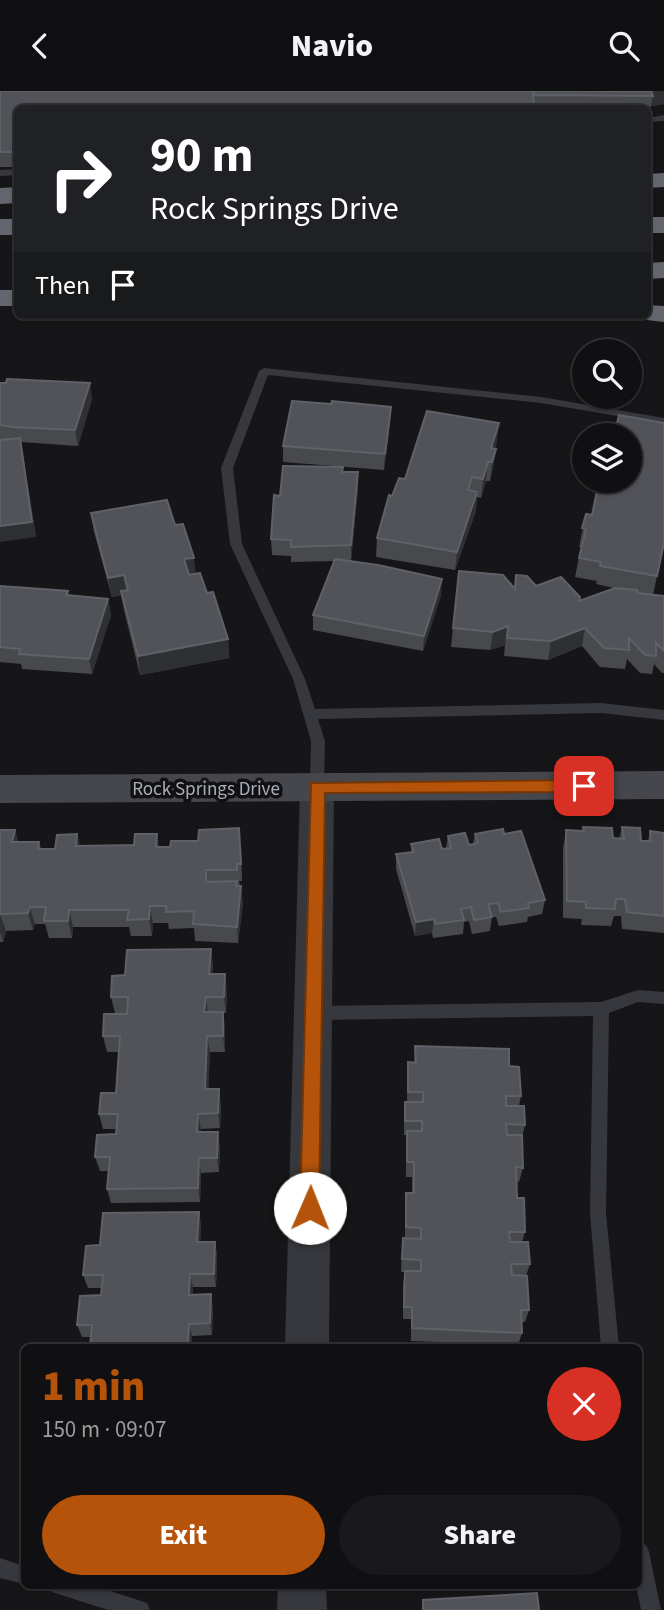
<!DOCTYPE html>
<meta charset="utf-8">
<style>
body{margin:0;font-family:"Source Sans 3",sans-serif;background:#19191b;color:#f1f3f6;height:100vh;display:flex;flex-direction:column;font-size:26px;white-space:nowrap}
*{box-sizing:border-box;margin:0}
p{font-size:23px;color:#9c9d9f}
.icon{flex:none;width:38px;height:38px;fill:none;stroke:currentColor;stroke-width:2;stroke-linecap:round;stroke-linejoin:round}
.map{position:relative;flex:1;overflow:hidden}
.details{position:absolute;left:21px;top:1253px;width:621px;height:245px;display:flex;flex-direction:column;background:#101012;border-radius:10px;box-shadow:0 2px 5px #0004,0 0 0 2px #303032}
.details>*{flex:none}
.top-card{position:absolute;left:14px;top:14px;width:637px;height:214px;border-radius:10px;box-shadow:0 2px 5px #0004,0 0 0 2px #303032;background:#202124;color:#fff;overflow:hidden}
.buttons{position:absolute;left:572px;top:248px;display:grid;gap:14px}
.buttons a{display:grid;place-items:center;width:70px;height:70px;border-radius:50%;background:#101012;box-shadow:0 2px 5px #0004,0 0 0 2px #303032;font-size:35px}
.pin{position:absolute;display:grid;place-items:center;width:60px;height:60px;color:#fff;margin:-30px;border-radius:14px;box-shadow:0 4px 10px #0006}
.me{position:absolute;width:77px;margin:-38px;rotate:1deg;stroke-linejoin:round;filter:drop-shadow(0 0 5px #0008)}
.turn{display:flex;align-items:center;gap:24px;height:147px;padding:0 21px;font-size:32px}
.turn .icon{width:91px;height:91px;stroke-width:2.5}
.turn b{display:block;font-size:49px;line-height:60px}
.then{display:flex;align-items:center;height:66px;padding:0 21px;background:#0003;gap:14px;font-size:26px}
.round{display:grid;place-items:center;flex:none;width:74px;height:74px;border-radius:37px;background:#19191b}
.overview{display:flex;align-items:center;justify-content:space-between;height:119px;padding:0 21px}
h1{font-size:42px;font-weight:800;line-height:52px;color:#b45309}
.primary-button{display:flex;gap:14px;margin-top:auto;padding:14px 21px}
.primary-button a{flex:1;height:80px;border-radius:42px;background:#b45309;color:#fff;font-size:28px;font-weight:800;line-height:80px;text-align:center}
.primary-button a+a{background:#19191b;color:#f1f3f6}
header{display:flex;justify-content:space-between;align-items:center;height:91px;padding:0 21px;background:#101012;font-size:32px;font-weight:800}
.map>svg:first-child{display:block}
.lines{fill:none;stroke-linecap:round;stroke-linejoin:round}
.service{fill:#37383d;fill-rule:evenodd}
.tertiary{fill:#37383d;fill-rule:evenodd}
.secondary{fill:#45474d;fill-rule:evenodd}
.motorway{fill:#63666e;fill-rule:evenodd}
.wall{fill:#47494d}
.shaded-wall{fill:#2f3033}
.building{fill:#525359;stroke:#5f6168;stroke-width:2}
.route{fill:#b45309;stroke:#753606;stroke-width:2}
.labels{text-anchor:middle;stroke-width:7;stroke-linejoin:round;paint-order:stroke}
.street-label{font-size:19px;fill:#a8adb8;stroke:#111113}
</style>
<header><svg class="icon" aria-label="back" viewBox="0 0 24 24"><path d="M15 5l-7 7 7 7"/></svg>Navio<svg class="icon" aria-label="search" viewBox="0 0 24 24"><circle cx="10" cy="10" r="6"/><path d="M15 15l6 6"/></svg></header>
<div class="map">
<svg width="664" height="1519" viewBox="0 0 664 1519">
<rect width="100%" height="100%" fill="#161618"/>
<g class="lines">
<path class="service" d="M 664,24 L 664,30 L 648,31 L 648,27 Z
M 18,78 L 18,84 L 0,85 L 0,79 Z
M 264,277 L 541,306 L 664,327 L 664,333 L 541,312 L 268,284 L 233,377 L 242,453 L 305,588 L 315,618 L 601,612 L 664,619 L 664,629 L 601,622 L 318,628 L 325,650 L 324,696 L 317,701 L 312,700 L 310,696 L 311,650 L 293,588 L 230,453 L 221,377 L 259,280 Z
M 638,899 L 664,901 L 664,913 L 638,911 L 609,922 L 606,1122 L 619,1256 L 601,1256 L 590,1122 L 593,925 L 315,929 L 310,927 L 307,922 L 310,917 L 315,915 L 601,911 Z
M 639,1452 L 646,1454 L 649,1461 L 661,1519 L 641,1519 L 636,1494 L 639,1494 Z
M 0,1467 L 24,1475 L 24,1493 L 0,1487 Z
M 49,1494 L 92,1494 L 147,1512 L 150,1519 L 108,1519 L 52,1501 Z"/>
<path class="tertiary" d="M 317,683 L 329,687 L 334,696 L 329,1256 L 285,1256 L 300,696 L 305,687 Z
M 278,1494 L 326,1494 L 327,1519 L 277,1519 Z"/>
<path class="secondary" d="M 664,680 L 664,708 L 0,712 L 0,684 Z"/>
<path class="motorway" d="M 664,82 L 664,96 L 648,97 L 648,83 Z
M 18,96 L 18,112 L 0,113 L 0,97 Z
M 648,126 L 664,126 L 664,142 L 648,142 Z
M 0,128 L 18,128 L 18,144 L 0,144 Z
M 664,171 L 664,187 L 648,188 L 648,172 Z
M 0,199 L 18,199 L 18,215 L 0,215 Z
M 648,214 L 664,215 L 664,231 L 638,228 L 636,224 L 648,224 Z"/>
</g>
<path class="wall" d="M 0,0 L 664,0 L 664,13 L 651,15 L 649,23 L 648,23 L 648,18 L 18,18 L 18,76 L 0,76 Z
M 0,292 L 92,308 L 78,355 L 21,351 L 36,446 L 2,349 L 0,349 Z
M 391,316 L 390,332 L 384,379 L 283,371 L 283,355 Z
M 497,351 L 495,357 L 496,358 L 493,376 L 490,390 L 486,390 L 481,407 L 477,406 L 476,420 L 455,479 L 376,466 L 377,447 L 392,405 Z
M 343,381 L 358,381 L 358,397 L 351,470 L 441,504 L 423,560 L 313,539 L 313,524 L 334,470 L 291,471 L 291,465 L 272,464 L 271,448 L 280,405 Z
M 91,422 L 175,434 L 195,482 L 207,502 L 228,548 L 229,567 L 140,584 L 124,519 L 121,504 L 112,506 L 94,441 Z
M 586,423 L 657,485 L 653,504 L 664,505 L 664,582 L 662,582 L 654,573 L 652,583 L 640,582 L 627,568 L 625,578 L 600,576 L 582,555 L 548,569 L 504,565 L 505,554 L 490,559 L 451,556 L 459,480 L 514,497 L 516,484 L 536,495 L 579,510 L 614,497 L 596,493 L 597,490 L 575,486 L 581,456 L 579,456 Z
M 0,495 L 68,500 L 69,505 L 108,508 L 111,524 L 92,583 L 22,578 L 21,573 L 0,571 Z
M 583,736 L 613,747 L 619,748 L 622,736 L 641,750 L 648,750 L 650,740 L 664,742 L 664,842 L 622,838 L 621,825 L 614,825 L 611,835 L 581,834 L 582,828 L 563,827 L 563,757 L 566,739 L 582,740 Z
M 0,739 L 15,739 L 18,751 L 39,751 L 41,758 L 55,758 L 77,743 L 80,755 L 159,756 L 241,754 L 242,790 L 239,790 L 243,812 L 238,852 L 195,850 L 194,837 L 169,838 L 168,832 L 153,832 L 152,845 L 131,845 L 129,836 L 73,836 L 72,847 L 49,847 L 45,833 L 35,833 L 33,839 L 6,840 L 3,851 L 0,851 Z
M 475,743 L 504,743 L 545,809 L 542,823 L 528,826 L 527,831 L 499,835 L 496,826 L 492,826 L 490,840 L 472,843 L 469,830 L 464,831 L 463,843 L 433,847 L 432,842 L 415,845 L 396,778 L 396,763 L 411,761 L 411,753 L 442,758 L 446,757 L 448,745 L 469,754 L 473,753 Z
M 211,858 L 213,875 L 212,883 L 227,899 L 226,922 L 223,922 L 225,937 L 225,961 L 210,961 L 208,998 L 221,1013 L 220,1037 L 201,1038 L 200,1041 L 220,1055 L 219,1081 L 201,1082 L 200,1111 L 111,1112 L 107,1098 L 108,1080 L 100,1080 L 95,1066 L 116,1043 L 116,1038 L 103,1038 L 99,1023 L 116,1002 L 119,961 L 107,961 L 103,945 L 127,922 L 115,922 L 111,906 L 125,884 Z
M 415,955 L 509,975 L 521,1005 L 519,1015 L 525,1034 L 522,1046 L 523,1077 L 519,1091 L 517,1091 L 517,1107 L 525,1141 L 522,1151 L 530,1173 L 526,1185 L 529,1219 L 525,1231 L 521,1231 L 522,1242 L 518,1254 L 411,1250 L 411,1228 L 403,1228 L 403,1193 L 405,1181 L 401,1181 L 402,1160 L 403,1147 L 405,1147 L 405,1116 L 406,1102 L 412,1102 L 412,1086 L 406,1086 L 406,1044 L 404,1044 L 404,1026 L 405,1011 L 407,1011 L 408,971 L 414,971 Z
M 199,1121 L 201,1135 L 200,1151 L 215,1151 L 217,1164 L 216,1196 L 193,1196 L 193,1203 L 213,1216 L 212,1244 L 192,1245 L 192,1256 L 90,1256 L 91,1246 L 82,1246 L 77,1234 L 101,1204 L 101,1197 L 88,1197 L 83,1184 L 100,1154 Z"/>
<path class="shaded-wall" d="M 657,0 L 664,0 L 664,13 L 651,15 L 653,5 L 650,1 Z
M 18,53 L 18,74 L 15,61 Z
M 90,292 L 92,308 L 78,355 L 75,339 Z
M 391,316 L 390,332 L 384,379 L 385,363 Z
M 499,332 L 497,351 L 490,371 L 491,357 Z
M 20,347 L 36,446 L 0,451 L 0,435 Z
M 496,358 L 493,376 L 490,390 L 492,371 Z
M 488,371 L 486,390 L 481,407 L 483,388 Z
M 358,381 L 358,397 L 351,470 L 351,454 Z
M 477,401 L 476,420 L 455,479 L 457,461 Z
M 194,467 L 196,486 L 186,487 L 184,468 Z
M 124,484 L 127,503 L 112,506 L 108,487 Z
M 442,488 L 441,504 L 423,560 L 424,545 Z
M 108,508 L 111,524 L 92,583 L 89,568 Z
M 508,535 L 505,554 L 490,559 L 493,541 Z
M 585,537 L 582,555 L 548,569 L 551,550 Z
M 228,548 L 229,567 L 140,584 L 138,565 Z
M 15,739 L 20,757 L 12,751 Z
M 77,743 L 82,761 L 76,755 Z
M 157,743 L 160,760 L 156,756 Z
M 241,795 L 243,812 L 238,852 L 237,836 Z
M 150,815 L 153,832 L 152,845 L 149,828 Z
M 30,816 L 35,833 L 33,839 L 28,822 Z
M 69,819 L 73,836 L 72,847 L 68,830 Z
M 0,823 L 6,840 L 3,851 L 0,841 Z
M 434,828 L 432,842 L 415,845 L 416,831 Z
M 211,858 L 213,875 L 211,899 L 209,883 Z
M 225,883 L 227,899 L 226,922 L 224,906 Z
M 206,906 L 208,922 L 204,921 Z
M 223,921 L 225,937 L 225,961 L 223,945 Z
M 207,945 L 210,961 L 208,1013 L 205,998 Z
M 219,998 L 221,1013 L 220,1037 L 218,1022 Z
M 198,1023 L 201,1038 L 200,1055 L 197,1041 Z
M 218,1041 L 220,1055 L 219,1081 L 217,1067 Z
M 199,1067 L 201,1082 L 200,1111 L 198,1097 Z
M 199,1121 L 201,1135 L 200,1164 L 197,1151 Z
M 215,1151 L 217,1164 L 216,1196 L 214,1183 Z
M 190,1183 L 193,1196 L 192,1216 L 189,1204 Z
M 211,1203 L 213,1216 L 212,1244 L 210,1232 Z
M 189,1233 L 192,1245 L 192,1256 L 188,1256 Z"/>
<path class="building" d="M 0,0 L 532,0 L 535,18 L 442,18 L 441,13 L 384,14 L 384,18 L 18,18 L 18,53 L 15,61 L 0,61 Z
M 534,0 L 651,0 L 653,5 L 534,4 Z
M 7,288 L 90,292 L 75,339 L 13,336 L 0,334 L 0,292 L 6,292 Z
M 292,310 L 331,313 L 332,310 L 391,316 L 385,363 L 283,355 Z
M 427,320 L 499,332 L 491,357 L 496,358 L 492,371 L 488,371 L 483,388 L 472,386 L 468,399 L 477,401 L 457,461 L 377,447 L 389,404 L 392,405 L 399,387 L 405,388 Z
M 619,324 L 664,332 L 664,452 L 657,485 L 600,475 L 601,471 L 579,467 L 586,438 L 582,437 L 586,423 L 592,424 L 599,390 L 630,390 L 630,345 L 614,345 Z
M 20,347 L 32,431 L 0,435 L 0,349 Z
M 283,375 L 343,376 L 342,381 L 358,381 L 351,454 L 291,456 L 291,449 L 271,448 L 274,404 L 280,405 Z
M 167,409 L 175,434 L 183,433 L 194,467 L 184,468 L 189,484 L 200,482 L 207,502 L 213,501 L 228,548 L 138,565 L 121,500 L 128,499 L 124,484 L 108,487 L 91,422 Z
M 335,468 L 378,474 L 442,488 L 424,545 L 313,524 Z
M 459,480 L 503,484 L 515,498 L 516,484 L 527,485 L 536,495 L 561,486 L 580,506 L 579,510 L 615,497 L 637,499 L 638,502 L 664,505 L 664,560 L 656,552 L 656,565 L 645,564 L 629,547 L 629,559 L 604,557 L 585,537 L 551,550 L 507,547 L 508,535 L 493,541 L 453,537 Z
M 0,495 L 68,500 L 66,504 L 108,508 L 89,568 L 19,563 L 20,558 L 0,556 Z
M 583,736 L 612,737 L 613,747 L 624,748 L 622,736 L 640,737 L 641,750 L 651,750 L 650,740 L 664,742 L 664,825 L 627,821 L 625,808 L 616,808 L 615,818 L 586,817 L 586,811 L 567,810 L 566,739 L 584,740 Z
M 239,737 L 241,773 L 237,773 L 237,779 L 206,779 L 206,791 L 237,790 L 236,795 L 241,795 L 237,836 L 193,833 L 194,820 L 166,821 L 166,815 L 150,815 L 149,828 L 127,829 L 129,819 L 69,819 L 68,830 L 44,830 L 46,816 L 30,816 L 28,822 L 0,823 L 0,824 L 0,739 L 15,739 L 12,751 L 39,751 L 38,758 L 55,758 L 57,744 L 77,743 L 76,755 L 134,754 L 135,743 L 157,743 L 156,756 L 170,756 L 171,750 L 198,750 L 199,739 Z
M 503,738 L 504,743 L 521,740 L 545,809 L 528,812 L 529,817 L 501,821 L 498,812 L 488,813 L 492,826 L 474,829 L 471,816 L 461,818 L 464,829 L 435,833 L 434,828 L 416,831 L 396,763 L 414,761 L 411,753 L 439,748 L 442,758 L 451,757 L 448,745 L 465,742 L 469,754 L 478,752 L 475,743 Z
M 211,858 L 209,883 L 225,883 L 224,906 L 206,906 L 204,921 L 223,921 L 223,945 L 207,945 L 205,998 L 219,998 L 218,1022 L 198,1023 L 197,1041 L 218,1041 L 217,1067 L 199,1067 L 198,1097 L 107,1098 L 110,1066 L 95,1066 L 97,1044 L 116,1043 L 118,1023 L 99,1023 L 101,1002 L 116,1002 L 120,945 L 103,945 L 104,923 L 127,923 L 128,906 L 111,906 L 112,885 L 125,884 L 127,859 Z
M 415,955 L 509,958 L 509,975 L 519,976 L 521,1005 L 506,1005 L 506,1015 L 524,1015 L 525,1034 L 506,1033 L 507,1044 L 522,1044 L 523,1077 L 516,1076 L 517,1107 L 524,1107 L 525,1141 L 509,1141 L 510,1151 L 528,1151 L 530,1173 L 511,1173 L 512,1184 L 527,1185 L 529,1219 L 521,1219 L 522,1242 L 412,1237 L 412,1216 L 404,1216 L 405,1180 L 421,1180 L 421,1169 L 402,1168 L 403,1147 L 421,1148 L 421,1137 L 406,1136 L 406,1102 L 414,1102 L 414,1071 L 407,1071 L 407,1040 L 422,1040 L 422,1030 L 405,1030 L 405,1011 L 423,1011 L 423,1001 L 408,1001 L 408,971 L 416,972 Z
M 199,1121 L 197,1151 L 215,1151 L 214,1183 L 190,1183 L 189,1204 L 211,1203 L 210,1232 L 189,1233 L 188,1256 L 90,1256 L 92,1234 L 77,1234 L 80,1205 L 101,1204 L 103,1184 L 83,1184 L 86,1155 L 100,1154 L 103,1122 Z
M 537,1502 L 539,1519 L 423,1519 L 423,1509 Z"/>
<path class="route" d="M 584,689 L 592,695 L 584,701 L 325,702 L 319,1117 L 316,1124 L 310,1126 L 303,1124 L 300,1117 L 311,692 Z"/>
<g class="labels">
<g class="street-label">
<text x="206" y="704">Rock Springs Drive</text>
</g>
</g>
</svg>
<div class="buttons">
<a><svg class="icon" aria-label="search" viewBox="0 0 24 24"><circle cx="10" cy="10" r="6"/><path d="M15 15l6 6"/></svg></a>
<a><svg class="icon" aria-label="layers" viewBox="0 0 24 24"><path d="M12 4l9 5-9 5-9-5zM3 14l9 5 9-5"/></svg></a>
</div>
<div class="pin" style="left:584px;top:695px;background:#d93025"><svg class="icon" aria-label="arrive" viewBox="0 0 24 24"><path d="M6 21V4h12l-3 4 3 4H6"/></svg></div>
<svg class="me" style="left:310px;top:1117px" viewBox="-20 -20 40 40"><circle r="19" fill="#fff"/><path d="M0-13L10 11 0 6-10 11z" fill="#b45309"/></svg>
<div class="top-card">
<div class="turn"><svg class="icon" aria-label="right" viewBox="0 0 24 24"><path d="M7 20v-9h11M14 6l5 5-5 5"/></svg><div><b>90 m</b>Rock Springs Drive</div></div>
<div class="then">Then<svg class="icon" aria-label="arrive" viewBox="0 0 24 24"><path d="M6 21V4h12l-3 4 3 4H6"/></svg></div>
</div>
<section class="details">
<div class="overview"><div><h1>1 min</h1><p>150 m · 09:07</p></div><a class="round" style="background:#d93025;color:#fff"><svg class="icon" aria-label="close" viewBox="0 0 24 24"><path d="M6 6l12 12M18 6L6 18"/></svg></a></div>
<div class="primary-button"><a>Exit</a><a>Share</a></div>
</section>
</div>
